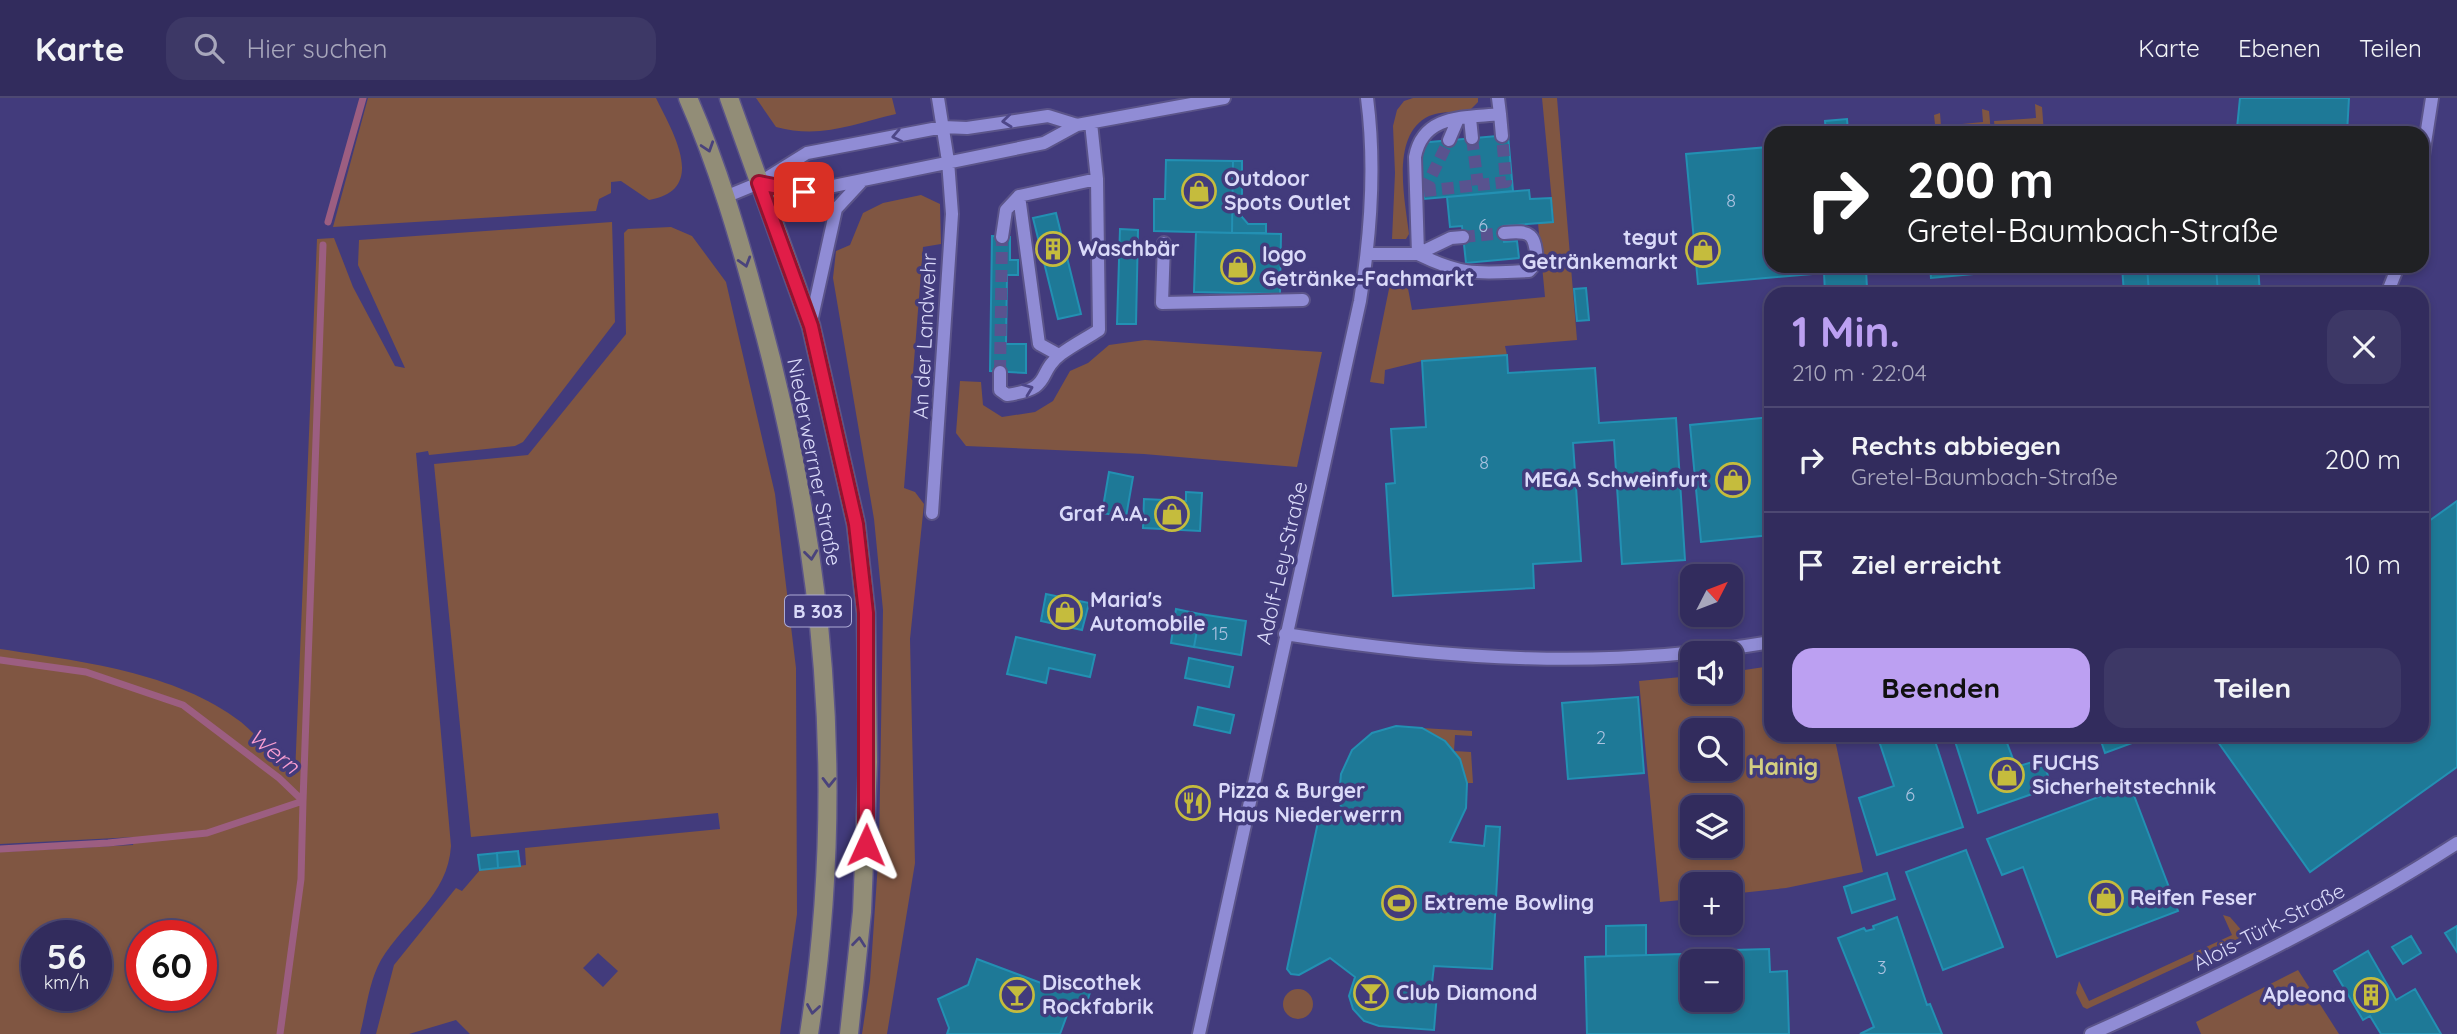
<!DOCTYPE html>
<html lang="de">
<meta charset="utf-8">
<style>
body{margin:0;font-family:Quicksand,sans-serif;background:#3d3866;color:#f1f3f6;height:100vh;display:flex;flex-direction:column;font-size:26px;white-space:nowrap}
*{box-sizing:border-box;margin:0}
p{font-size:23px;color:#a8a7bc}
.icon{flex:none;width:38px;height:38px;fill:none;stroke:currentColor;stroke-width:2;stroke-linecap:round;stroke-linejoin:round}
.map{position:relative;flex:1;overflow:hidden}
.details{position:absolute;left:1764px;top:189px;width:665px;height:455px;display:flex;flex-direction:column;background:#322c5d;border-radius:21px;box-shadow:0 4px 10px #0003,0 0 0 2px #4d4872}
.details>*{flex:none}
.banner{position:absolute;left:1764px;top:28px;width:665px;height:147px;border-radius:21px;box-shadow:0 4px 10px #0003,0 0 0 2px #4d4872;background:#202124;color:#fff;overflow:hidden}
.needle{width:46px;rotate:48deg}
.fabs{position:absolute;left:1680px;top:466px;display:grid;gap:14px}
.fabs a{display:grid;place-items:center;width:63px;height:63px;border-radius:14px;background:#322c5d;box-shadow:0 4px 10px #0003,0 0 0 2px #4d4872;font-size:35px}
.speed{position:absolute;left:21px;top:822px;display:flex;gap:14px;font-size:35px;font-weight:700;text-align:center}
.speed>*{display:grid;place-content:center;width:91px;height:91px;border-radius:50%;background:#322c5d;box-shadow:0 4px 10px #0003,0 0 0 2px #4d4872;line-height:1}
.speed small{font-size:18px;font-weight:400}
.speed .limit{border:10px solid #d22;background:#fff;color:#111}
.pin{position:absolute;display:grid;place-items:center;width:60px;height:60px;color:#fff;margin:-30px;border-radius:14px;box-shadow:0 4px 10px #0006}
.me{position:absolute;width:77px;margin:-38px;rotate:1deg;stroke-linejoin:round;filter:drop-shadow(0 0 5px #0008)}
.turn{display:flex;align-items:center;gap:24px;height:147px;padding:0 28px;font-size:32px}
.turn .icon{width:91px;height:91px;stroke-width:2.5}
.turn b{display:block;font-size:49px;line-height:60px}
.round{display:grid;place-items:center;flex:none;width:74px;height:74px;border-radius:21px;background:#3d3866}
.head{display:flex;align-items:center;justify-content:space-between;height:119px;padding:0 28px}
h1{font-size:42px;font-weight:800;line-height:52px;color:#bca0f2}
.button{display:flex;gap:14px;margin-top:auto;padding:14px 28px}
.button a{flex:1;height:80px;border-radius:21px;background:#bca0f2;color:#111;font-size:28px;font-weight:800;line-height:80px;text-align:center}
.button a+a{background:#3d3866;color:#f1f3f6}
ul{padding:0;list-style:none}
li{display:flex;align-items:center;gap:21px;height:105px;padding:0 28px;border-top:2px solid #4d4872}
li div{flex:1}
li b{display:block;font-size:26px}
li em{font-style:normal}
header{display:flex;align-items:center;gap:42px;box-sizing:border-box;height:98px;padding:0 35px;background:#322c5d;border-bottom:2px solid #4d4872}
header strong{font-size:33px}
nav{display:flex;gap:38px;margin-inline-start:auto;font-size:24px}
.search{width:490px;height:63px;background:#3d3866;display:flex;align-items:center;gap:18px;box-sizing:border-box;padding:0 24px;border-radius:21px;color:#a8a7bc;font-size:26px}
.map>svg:first-child{display:block}
.green{fill:#805642;fill-rule:evenodd}
.lines{fill:none;stroke-linecap:round;stroke-linejoin:round}
.stream{stroke:#9c5e81;stroke-width:7}
.building{fill:#1e7997;stroke:#2390b3;stroke-width:2}
.minor-tunnel{stroke:#59538f;stroke-width:12;stroke-dasharray:12 6;stroke-linecap:butt}
.minor-casing{stroke:#5b5489;stroke-width:16}
.major-casing{stroke:#5b5489;stroke-width:21}
.minor{stroke:#908cd5;stroke-width:12}
.major{stroke:#928d77;stroke-width:18}
.oneway{stroke:#4e4789}
.oneway2{stroke:#4a437c}
.route-casing{stroke:#92132f;stroke-width:18}
.route{stroke:#e11d48;stroke-width:12}
.labels{text-anchor:middle;stroke-width:7;stroke-linejoin:round;paint-order:stroke}
.number-label{font-size:18px;fill:#abc2e0}
.shield{fill:#423b7c;stroke:#acaad4;stroke-width:2}
.shield-label{font-size:19px;font-weight:bold;fill:#dadaf9}
.poi-label{font-size:21px;font-weight:bold;fill:#dadaf9;stroke:#423b7c;text-anchor:start}
.street-label{font-size:21px;fill:#dadaf9;stroke:#423b7c}
.water-label{font-size:23px;font-style:italic;fill:#f89ed1;stroke:#423b7c}
.neighbourhood-label{font-size:23px;font-weight:bold;fill:#d4cf81;stroke:#423b7c}
</style>
<header>
<strong>Karte</strong>
<div class="search"><svg class="icon" aria-label="search" viewBox="0 0 24 24"><circle cx="10" cy="10" r="6"/><path d="M15 15l6 6"/></svg>Hier suchen</div>
<nav><a>Karte</a><a>Ebenen</a><a>Teilen</a></nav>
</header>
<div class="map">
<svg width="2457" height="936" viewBox="0 0 2457 936">
<rect width="100%" height="100%" fill="#423b7c"/>
<path class="green" d="M 368,0 L 656,0 C 672,33 709,92 649,102 L 621,83 L 611,84 L 611,95 L 599,101 L 596,113 L 333,129 Z
M 756,0 L 892,0 L 896,16 C 853,26 821,41 776,29 Z
M 1413,0 L 1478,0 L 1478,4 L 1468,14 C 1456,14 1440,13 1429,18 C 1390,37 1405,101 1409,136 L 1406,141 L 1392,141 L 1395,75 L 1393,28 L 1397,12 L 1404,3 Z
M 1542,0 L 1557,0 L 1577,242 L 1505,248 L 1507,257 L 1422,263 L 1385,272 L 1384,286 L 1370,284 L 1390,186 L 1407,185 L 1412,212 L 1545,199 L 1538,125 L 1554,124 Z
M 2035,6 L 2042,9 L 2044,35 L 2038,35 L 2038,28 L 1995,32 L 1994,23 L 2036,20 Z
M 1982,11 L 1989,13 L 1991,35 L 1936,35 L 1934,17 L 1940,15 L 1941,28 L 1983,24 Z
M 921,97 L 940,106 L 941,146 L 923,149 L 904,390 L 915,394 L 924,406 L 910,541 L 915,765 L 887,936 L 862,936 L 870,883 L 879,750 L 883,512 L 874,421 L 833,180 L 836,153 L 850,147 L 863,115 L 883,105 Z
M 612,124 L 615,224 L 523,344 L 515,348 L 429,357 L 428,353 L 416,355 L 451,748 C 448,798 405,822 381,862 C 369,883 366,913 360,936 L 0,936 L 0,754 L 133,747 L 135,739 L 0,746 L 0,551 C 79,563 176,574 241,624 C 260,640 276,661 295,677 L 317,141 L 334,140 L 353,189 L 395,268 L 405,270 L 358,167 L 359,142 ZM 37,838 L 96,838 L 96,898 L 37,898 ZM 142,838 L 201,838 L 201,898 L 142,898 Z
M 671,129 L 692,138 L 726,184 L 775,396 L 796,570 L 797,816 L 780,936 L 470,936 L 456,922 L 409,936 L 376,936 L 394,867 L 456,790 L 462,793 L 480,772 L 526,767 L 525,750 L 720,731 L 718,715 L 471,739 L 434,366 L 528,357 L 626,236 L 624,135 L 628,131 ZM 598,855 L 618,873 L 603,889 L 583,870 Z
M 1145,242 L 1322,254 L 1297,369 L 1144,356 L 966,348 L 956,335 L 960,283 L 981,284 L 983,307 L 1002,319 L 1035,314 L 1053,303 L 1070,273 L 1088,265 L 1109,247 Z
M 1771,568 L 1771,637 L 1834,637 L 1863,774 L 1786,790 L 1731,796 L 1731,786 L 1692,786 L 1692,801 L 1660,804 L 1639,583 L 1692,578 L 1692,593 L 1731,593 L 1731,574 ZM 1692,632 L 1731,632 L 1731,670 L 1692,670 ZM 1692,709 L 1731,709 L 1731,747 L 1692,747 Z
M 1422,630 L 1472,633 L 1472,638 L 1455,637 L 1454,653 L 1471,654 L 1473,685 L 1467,685 C 1458,657 1448,645 1422,630 Z
M 2223,817 L 2230,819 L 2243,834 L 2242,839 L 2087,911 L 2083,909 L 2076,895 L 2079,883 L 2089,903 L 2232,837 Z
M 2298,872 L 2339,936 L 2201,936 L 2196,924 Z
M1283 906a15 15 0 1 1 30 0a15 15 0 1 1-30 0Z"/>
<g class="lines">
<path class="stream" d="M 328,124 L 363,0
M 0,562 L 86,574 L 183,607 L 279,680 L 303,703 L 301,781 L 280,936
M 0,751 L 108,745 L 207,735 L 303,703 L 323,147"/>
</g>
<path class="building" d="M 2240,0 L 2349,0 L 2347,35 L 2237,30 Z
M 1847,21 L 1848,33 L 1826,35 L 1825,23 Z
M 1508,37 L 1513,93 L 1424,101 L 1419,45 Z
M 1767,40 L 1771,40 L 1771,168 L 1890,168 L 1866,171 L 1867,190 L 1825,194 L 1824,175 L 1698,186 L 1686,56 L 1768,49 Z
M 1166,62 L 1233,63 L 1232,135 L 1154,133 L 1154,101 L 1165,101 Z
M 1233,63 L 1242,63 L 1242,119 L 1248,126 L 1266,126 L 1266,135 L 1232,135 Z
M 1529,92 L 1530,101 L 1551,100 L 1553,124 L 1503,128 L 1504,144 L 1517,143 L 1519,160 L 1466,165 L 1462,128 L 1450,129 L 1447,99 Z
M 1056,115 L 1081,216 L 1058,221 L 1033,120 Z
M 1120,131 L 1138,132 L 1136,226 L 1117,226 Z
M 1196,134 L 1281,136 L 1280,196 L 1194,194 Z
M 992,138 L 1010,139 L 1010,162 L 1018,162 L 1018,177 L 1007,177 L 1006,246 L 1026,246 L 1026,275 L 990,273 Z
M 1930,168 L 2061,168 L 1931,180 Z
M 2122,168 L 2147,168 L 2149,196 L 2124,196 Z
M 2147,168 L 2216,168 L 2218,196 L 2149,196 Z
M 2216,168 L 2258,168 L 2260,196 L 2218,196 Z
M 1586,190 L 1589,222 L 1577,223 L 1574,191 Z
M 2093,190 L 2093,196 L 2019,196 Z
M 1507,257 L 1508,275 L 1595,270 L 1599,325 L 1676,320 L 1685,462 L 1622,466 L 1614,342 L 1573,345 L 1581,463 L 1533,466 L 1534,490 L 1393,498 L 1386,386 L 1395,385 L 1391,331 L 1426,329 L 1422,263 Z
M 1771,319 L 1771,437 L 1701,444 L 1690,327 Z
M 1109,374 L 1133,379 L 1126,419 L 1102,415 Z
M 1186,394 L 1202,395 L 1200,433 L 1143,430 L 1144,401 L 1186,403 Z
M 2457,403 L 2457,669 L 2310,774 L 2213,637 L 2422,637 L 2422,428 Z
M 1046,496 L 1089,505 L 1082,532 L 1041,523 Z
M 1176,511 L 1200,516 L 1194,549 L 1171,545 Z
M 1200,516 L 1246,523 L 1241,557 L 1194,549 Z
M 1016,539 L 1095,557 L 1090,579 L 1049,570 L 1046,585 L 1007,576 Z
M 1189,560 L 1233,569 L 1229,589 L 1185,580 Z
M 1638,599 L 1644,675 L 1568,681 L 1562,605 Z
M 1198,609 L 1234,617 L 1230,635 L 1194,627 Z
M 1396,628 L 1422,630 L 1445,643 L 1460,661 L 1467,685 L 1466,710 L 1450,744 L 1484,748 L 1486,728 L 1500,729 L 1492,871 L 1434,868 L 1431,894 L 1437,895 L 1434,932 L 1379,928 L 1364,923 L 1353,911 L 1349,898 L 1355,879 L 1330,860 L 1299,877 L 1291,876 L 1287,871 L 1318,724 L 1323,719 L 1342,714 L 1339,699 L 1341,676 L 1352,652 L 1372,635 Z
M 1877,637 L 1933,637 L 1963,729 L 1877,757 L 1859,700 L 1894,688 Z
M 1953,637 L 2004,637 L 2016,669 L 2042,661 L 2052,689 L 1978,715 Z
M 2099,637 L 2141,637 L 2143,641 L 2105,655 Z
M 2130,687 L 2178,813 L 2057,859 L 2023,769 L 2002,777 L 1987,741 Z
M 1187,692 L 1204,696 L 1198,718 L 1181,714 Z
M 1966,752 L 2003,849 L 1943,872 L 1906,774 Z
M 518,753 L 520,768 L 498,770 L 497,755 Z
M 497,755 L 498,770 L 480,772 L 478,757 Z
M 1887,775 L 1895,801 L 1852,815 L 1844,789 Z
M 1897,819 L 1927,907 L 1930,906 L 1942,936 L 1860,936 L 1874,929 L 1838,840 L 1864,830 L 1866,833 L 1874,831 L 1873,828 Z
M 1646,827 L 1646,857 L 1606,858 L 1606,828 Z
M 2457,828 L 2457,854 L 2445,835 Z
M 2411,838 L 2421,855 L 2403,866 L 2392,849 Z
M 1769,851 L 1770,874 L 1787,873 L 1789,936 L 1587,936 L 1585,859 L 1682,856 L 1682,864 L 1692,864 L 1692,901 L 1731,901 L 1731,863 L 1694,863 L 1694,853 Z
M 2368,853 L 2396,902 L 2415,891 L 2441,936 L 2381,936 L 2370,918 L 2363,922 L 2334,873 Z
M 977,861 L 1065,894 L 1069,883 L 1091,891 L 1084,914 L 1070,909 L 1060,936 L 947,936 L 949,930 L 938,901 L 968,887 Z"/>
<g class="lines">
<path class="minor-tunnel" d="M 1472,40 L 1478,87
M 1424,93 L 1506,84 L 1502,38
M 1424,93 L 1449,42
M 1463,139 L 1504,135
M 1000,274 L 1002,139"/>
<g class="minor-casing">
<path id="minor" d="M 1500,16 L 1502,38
M 1470,20 L 1472,40
M 1449,42 L 1458,21
M 2422,64 L 2432,0
M 759,85 L 804,94 L 1044,45 L 1077,27 L 1224,0
M 1019,98 L 1039,246 L 1059,257
M 725,99 L 759,85 L 807,55 L 943,29 L 967,30 L 1048,18 L 1077,27
M 1002,139 L 1006,112 L 1019,98 L 1097,81
M 1463,139 L 1451,140 L 1418,156 C 1465,179 1479,175 1529,173 L 1537,164 C 1535,136 1532,132 1504,135
M 1164,145 L 1162,205 L 1303,202
M 1368,156 L 1418,156 L 1415,59 C 1423,16 1464,20 1500,16 L 1498,0
M 2387,196 L 2398,168
M 811,224 L 836,111 L 861,84
M 1000,274 L 1000,292 L 1007,297 C 1055,290 1035,276 1061,256 C 1073,247 1087,240 1099,232 L 1097,81 L 1091,25
M 932,415 L 952,116 L 948,63 L 938,0
M 1285,536 C 1451,562 1605,572 1771,544
M 1199,936 L 1360,203 C 1371,135 1376,68 1367,0
M 2091,936 C 2217,880 2341,820 2457,745"/>
</g>
<g class="major-casing">
<path id="major" d="M 688,0 C 718,68 739,140 758,211 C 825,453 847,687 809,936
M 729,0 L 811,228 L 856,426 L 866,515 L 868,664 L 862,814 L 849,936"/>
</g>
<use href="#minor" class="minor"/>
<use href="#major" class="major"/>
</g>
<defs><path id="oneway-chevron" d="M-2-3.5L2.5 0L-2 3.5" fill="none" stroke-width="1.6" stroke-linecap="round" stroke-linejoin="round" transform="scale(1.75)"/></defs>
<g class="oneway">
<use href="#oneway-chevron" transform="translate(1007 23) rotate(174)"/>
<use href="#oneway-chevron" transform="translate(897 38) rotate(168)"/>
<use href="#oneway-chevron" transform="translate(1028 291) rotate(-21)"/>
</g>
<g class="oneway2">
<use href="#oneway-chevron" transform="translate(708 49) rotate(72)"/>
<use href="#oneway-chevron" transform="translate(745 164) rotate(73)"/>
<use href="#oneway-chevron" transform="translate(811 457) rotate(83)"/>
<use href="#oneway-chevron" transform="translate(829 684) rotate(91)"/>
<use href="#oneway-chevron" transform="translate(859 844) rotate(-84)"/>
<use href="#oneway-chevron" transform="translate(813 911) rotate(99)"/>
</g>
<g class="lines">
<g class="route-casing">
<path id="route" d="M 804,94 L 759,85 L 811,228 L 856,426 L 866,515 L 866,747"/>
</g>
<use href="#route" class="route"/>
</g>
<defs>
<g id="shop-ring" transform="scale(1.75)"><circle r="9.5" fill="#423b7c" stroke="#c5bc3d" stroke-width="1.5"/><path d="M-5-2.5h2.3a2.7 3.5 0 0 1 5.4 0H5L5.5 6h-11ZM-1.5-2.5h3a1.5 2.3 0 0 0-3 0Z" fill="#c5bc3d"/></g>
<g id="building-ring" transform="scale(1.75)"><circle r="9.5" fill="#423b7c" stroke="#c5bc3d" stroke-width="1.5"/><path d="M-4-6H4V6H1V3H-1V6H-4ZM-2.5-4.3h1.7v1.8h-1.7ZM.8-4.3h1.7v1.8H.8ZM-2.5-1h1.7V.8h-1.7ZM.8-1h1.7V.8H.8Z" fill="#c5bc3d"/></g>
<g id="restaurant-ring" transform="scale(1.75)"><circle r="9.5" fill="#423b7c" stroke="#c5bc3d" stroke-width="1.5"/><path d="M-5-6h1v4h1v-4h1v4h1v-4h1v5L-1.5 .5V6h-2V.5L-5-1ZM5-6V6H3V1.5H1.5Q1.5-4 5-6Z" fill="#c5bc3d"/></g>
<g id="stadium-ring" transform="scale(1.75)"><circle r="9.5" fill="#423b7c" stroke="#c5bc3d" stroke-width="1.5"/><path d="M0-5a6.5 5 0 1 0 0 10a6.5 5 0 1 0 0-10ZM-3.5-1.8h7v3.6h-7Z" fill="#c5bc3d"/></g>
<g id="bar-ring" transform="scale(1.75)"><circle r="9.5" fill="#423b7c" stroke="#c5bc3d" stroke-width="1.5"/><path d="M-6-5H6L.8 .8V4.5H3.5V6h-7V4.5H-.8V.8Z" fill="#c5bc3d"/></g>
</defs>
<g fill-rule="evenodd">
<use href="#shop-ring" x="1199" y="93"/>
<use href="#building-ring" x="1053" y="151"/>
<use href="#shop-ring" x="1703" y="152"/>
<use href="#shop-ring" x="1238" y="169"/>
<use href="#shop-ring" x="1733" y="382"/>
<use href="#shop-ring" x="1172" y="416"/>
<use href="#shop-ring" x="1065" y="514"/>
<use href="#shop-ring" x="2007" y="677"/>
<use href="#restaurant-ring" x="1193" y="705"/>
<use href="#shop-ring" x="2106" y="800"/>
<use href="#stadium-ring" x="1399" y="805"/>
<use href="#bar-ring" x="1371" y="895"/>
<use href="#bar-ring" x="1017" y="897"/>
<use href="#building-ring" x="2371" y="897"/>
</g>
<g class="labels">
<g class="number-label">
<text x="1731" y="109">8</text>
<text x="1483" y="134">6</text>
<text x="1484" y="371">8</text>
<text x="1220" y="542">15</text>
<text x="1601" y="646">2</text>
<text x="1910" y="703">6</text>
<text x="1882" y="876">3</text>
</g>
<rect class="shield" x="785" y="497.5" width="66" height="31" rx="5"/>
<g class="shield-label">
<text x="818" y="520">B 303</text>
</g>
<g class="poi-label">
<text x="1224" y="88">Outdoor<tspan x="1224" dy="24">Spots Outlet</tspan></text>
<text x="1678" y="147" text-anchor="end">tegut<tspan x="1678" dy="24">Getränkemarkt</tspan></text>
<text x="1078" y="158">Waschbär</text>
<text x="1262" y="164">logo<tspan x="1262" dy="24">Getränke-Fachmarkt</tspan></text>
<text x="1708" y="389" text-anchor="end">MEGA Schweinfurt</text>
<text x="1148" y="423" text-anchor="end">Graf A.A.</text>
<text x="1090" y="509">Maria's<tspan x="1090" dy="24">Automobile</tspan></text>
<text x="2032" y="672">FUCHS<tspan x="2032" dy="24">Sicherheitstechnik</tspan></text>
<text x="1218" y="700">Pizza &amp; Burger<tspan x="1218" dy="24">Haus Niederwerrn</tspan></text>
<text x="2130" y="807">Reifen Feser</text>
<text x="1424" y="812">Extreme Bowling</text>
<text x="1042" y="892">Discothek<tspan x="1042" dy="24">Rockfabrik</tspan></text>
<text x="1396" y="902">Club Diamond</text>
<text x="2346" y="904" text-anchor="end">Apleona</text>
</g>
<g class="street-label">
<text transform="translate(925 238) rotate(-87)" y="7">An der Landwehr</text>
<text transform="translate(814 364) rotate(79)" y="7">Niederwerrner Straße</text>
<text transform="translate(1282 465) rotate(-77)" y="7">Adolf-Ley-Straße</text>
<text transform="translate(2269 829) rotate(-27)" y="7">Alois-Türk-Straße</text>
</g>
<g class="water-label">
<text transform="translate(274 653) rotate(39)" y="8">Wern</text>
</g>
<g class="neighbourhood-label">
<text x="1783" y="677">Hainig</text>
</g>
</g>
</svg>
<div class="fabs">
<a><svg class="needle" viewBox="-14 -14 28 28"><path d="M0-13l5 13h-10z" fill="#e53935"/><path d="M0 13l5-13h-10z" fill="#a8a7bc"/></svg></a>
<a><svg class="icon" aria-label="sound" viewBox="0 0 24 24"><path d="M4 9h4l5-4v14l-5-4H4zM17 9q2 3 0 6"/></svg></a>
<a><svg class="icon" aria-label="search" viewBox="0 0 24 24"><circle cx="10" cy="10" r="6"/><path d="M15 15l6 6"/></svg></a>
<a><svg class="icon" aria-label="layers" viewBox="0 0 24 24"><path d="M12 4l9 5-9 5-9-5zM3 14l9 5 9-5"/></svg></a>
<a>+</a>
<a>−</a>
</div>
<div class="speed"><div>56<small>km/h</small></div><div class="limit">60</div></div>
<div class="pin" style="left:804px;top:94px;background:#d93025"><svg class="icon" aria-label="arrive" viewBox="0 0 24 24"><path d="M6 21V4h12l-3 4 3 4H6"/></svg></div>
<svg class="me" style="left:866px;top:747px" viewBox="-20 -20 40 40"><path d="M0-17L14 15 0 8-14 15z" fill="#e11d48" stroke="#fff" stroke-width="4"/></svg>
<div class="banner">
<div class="turn"><svg class="icon" aria-label="right" viewBox="0 0 24 24"><path d="M7 20v-9h11M14 6l5 5-5 5"/></svg><div><b>200 m</b>Gretel-Baumbach-Straße</div></div>
</div>
<section class="details">
<div class="head"><div><h1>1 Min.</h1><p>210 m · 22:04</p></div><a class="round"><svg class="icon" aria-label="close" viewBox="0 0 24 24"><path d="M6 6l12 12M18 6L6 18"/></svg></a></div>
<ul>
<li><svg class="icon" aria-label="right" viewBox="0 0 24 24"><path d="M7 20v-9h11M14 6l5 5-5 5"/></svg><div><b>Rechts abbiegen</b><p>Gretel-Baumbach-Straße</p></div><em>200 m</em></li>
<li><svg class="icon" aria-label="arrive" viewBox="0 0 24 24"><path d="M6 21V4h12l-3 4 3 4H6"/></svg><div><b>Ziel erreicht</b></div><em>10 m</em></li>
</ul>
<div class="button"><a>Beenden</a><a>Teilen</a></div>
</section>
</div>
